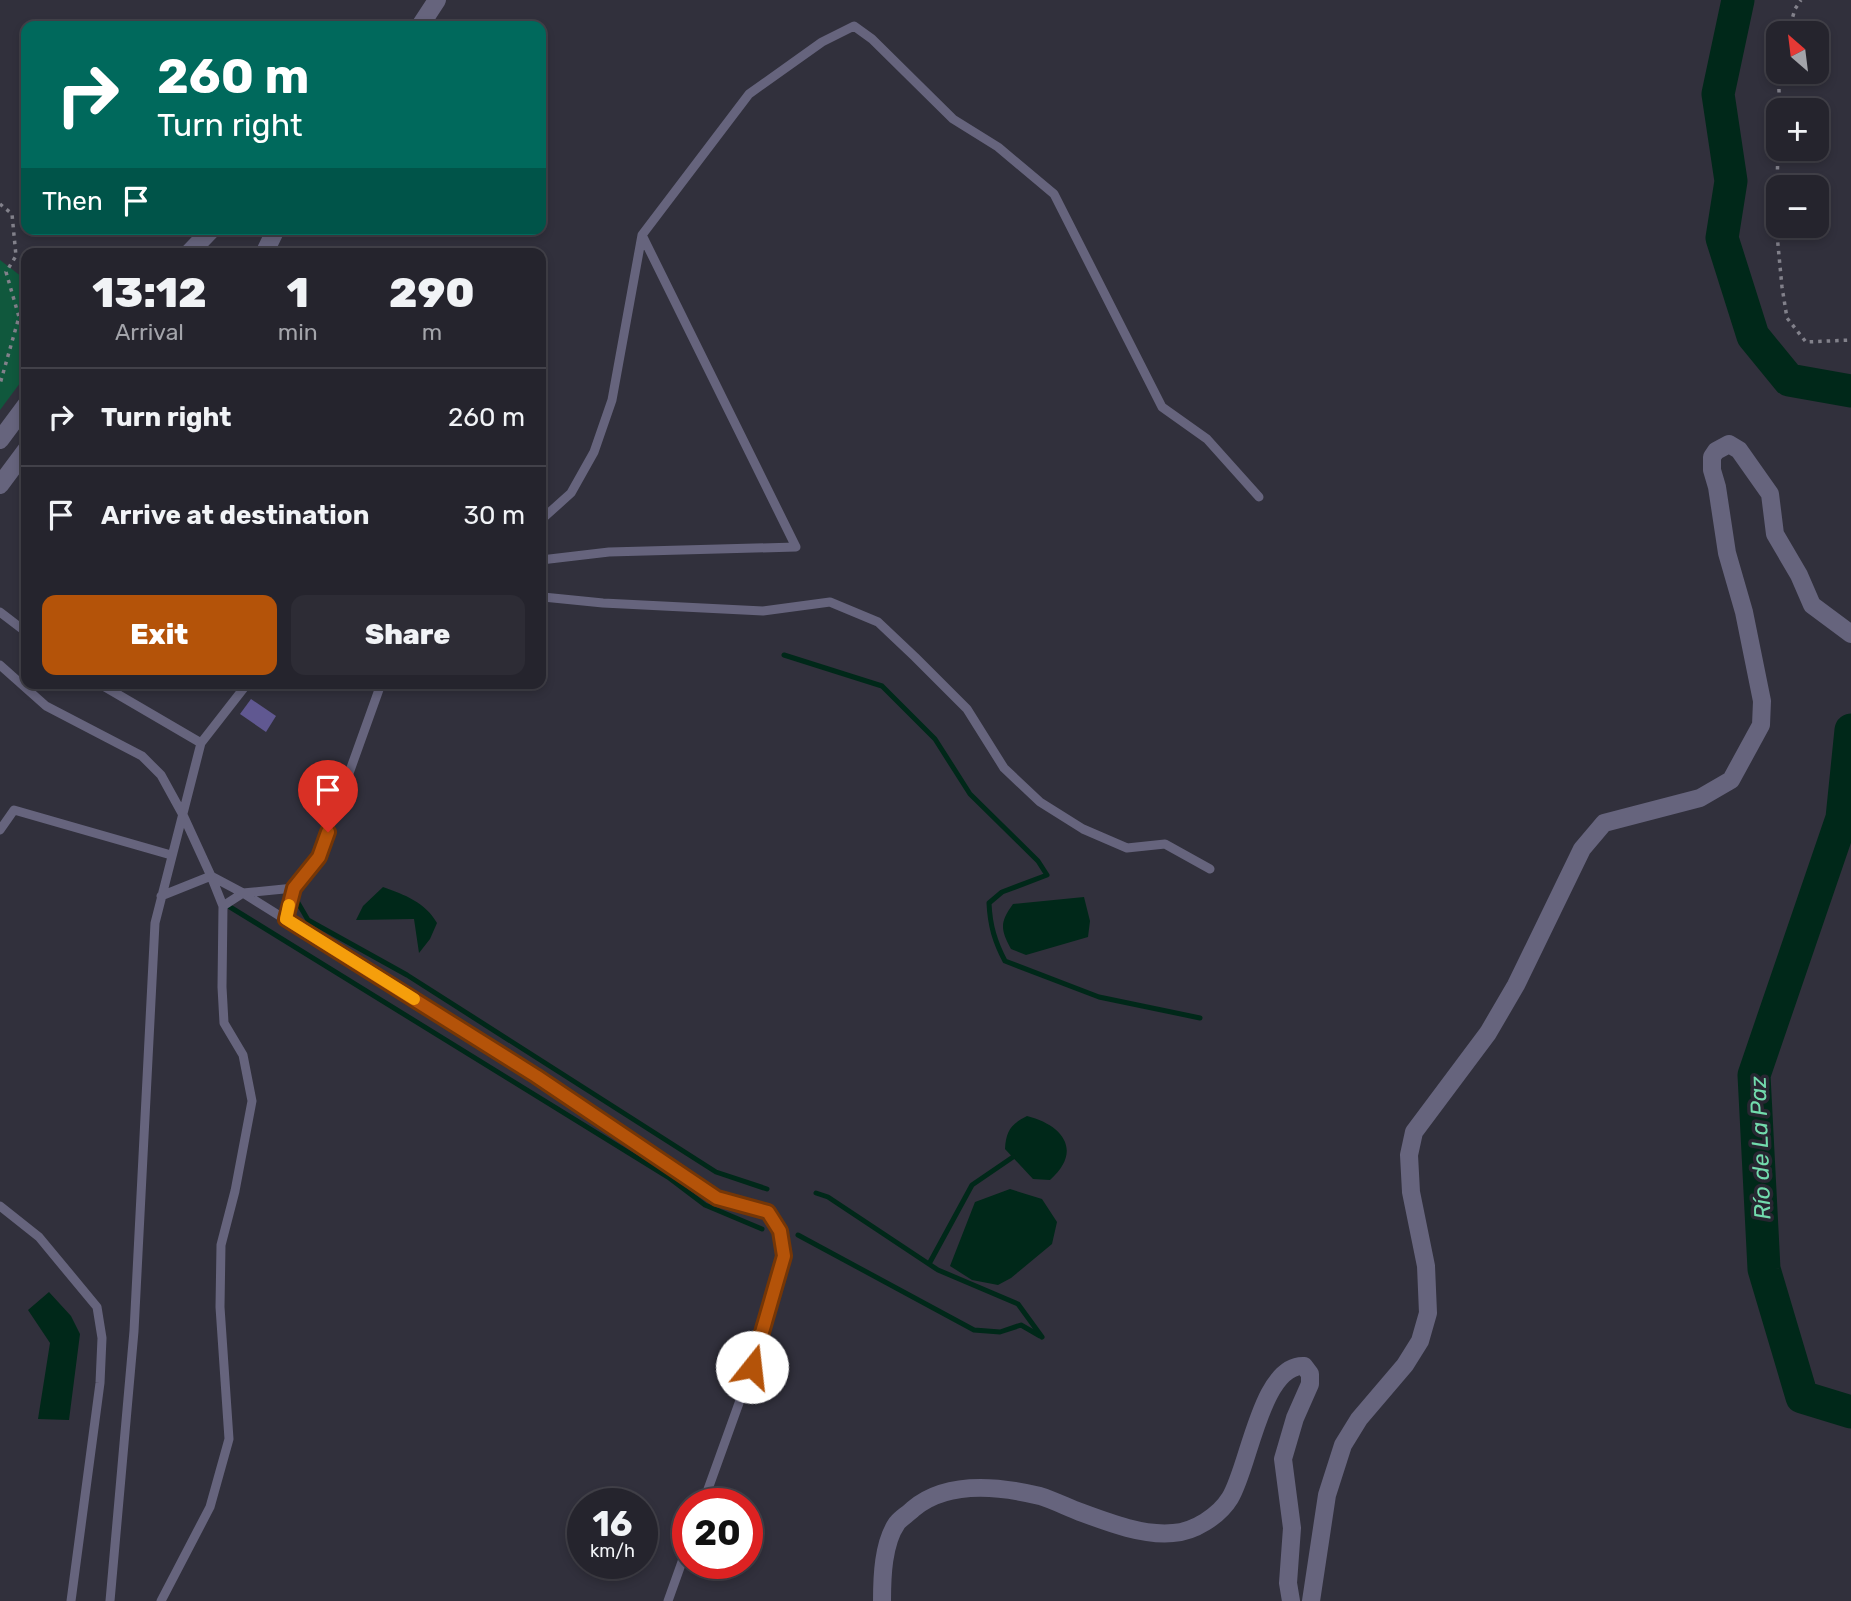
<!DOCTYPE html>
<meta charset="utf-8">
<style>
body{margin:0;font-family:Rubik,sans-serif;background:#2d2c35;color:#f1f3f6;height:100vh;display:flex;flex-direction:column;font-size:26px;white-space:nowrap}
*{box-sizing:border-box;margin:0}
p{font-size:23px;color:#a3a4aa}
.icon{flex:none;width:38px;height:38px;fill:none;stroke:currentColor;stroke-width:2;stroke-linecap:round;stroke-linejoin:round}
.map{position:relative;flex:1;overflow:hidden}
.drawer{position:absolute;left:21px;top:248px;width:525px;height:441px;display:flex;flex-direction:column;background:#25242d;border-radius:14px;box-shadow:0 4px 10px #0003,0 0 0 2px #424149}
.drawer>*{flex:none}
.hud{position:absolute;left:21px;top:21px;width:525px;height:214px;border-radius:14px;box-shadow:0 4px 10px #0003,0 0 0 2px #424149;background:#00695c;color:#fff;overflow:hidden}
.needle{width:46px;rotate:332deg}
.fabs{position:absolute;left:1766px;top:21px;display:grid;gap:14px}
.fabs a{display:grid;place-items:center;width:63px;height:63px;border-radius:14px;background:#25242d;box-shadow:0 4px 10px #0003,0 0 0 2px #424149;font-size:35px}
.speed{position:absolute;left:567px;top:1488px;display:flex;gap:14px;font-size:35px;font-weight:700;text-align:center}
.speed>*{display:grid;place-content:center;width:91px;height:91px;border-radius:50%;background:#25242d;box-shadow:0 4px 10px #0003,0 0 0 2px #424149;line-height:1}
.speed small{font-size:18px;font-weight:400}
.speed .limit{border:10px solid #d22;background:#fff;color:#111}
.pin{position:absolute;display:grid;place-items:center;width:60px;height:60px;color:#fff;margin:-72px -30px;border-radius:50% 50% 50% 0;rotate:-45deg;box-shadow:0 0 7px #0007}
.pin .icon{rotate:45deg}
.me{position:absolute;width:77px;margin:-38px;rotate:16deg;stroke-linejoin:round;filter:drop-shadow(0 0 5px #0008)}
.turn{display:flex;align-items:center;gap:24px;height:147px;padding:0 21px;font-size:32px}
.turn .icon{width:91px;height:91px;stroke-width:2.5}
.turn b{display:block;font-size:49px;line-height:60px}
.then{display:flex;align-items:center;height:66px;padding:0 21px;background:#0003;gap:14px;font-size:26px}
.eta{display:flex;justify-content:space-evenly;align-items:center;height:119px;text-align:center}
.eta b{font-size:42px;font-weight:800;line-height:49px}
.cta{display:flex;gap:14px;margin-top:auto;padding:14px 21px}
.cta a{flex:1;height:80px;border-radius:14px;background:#b45309;color:#fff;font-size:28px;font-weight:800;line-height:80px;text-align:center}
.cta a+a{background:#2d2c35;color:#f1f3f6}
ul{padding:0;list-style:none}
li{display:flex;align-items:center;gap:21px;height:98px;padding:0 21px;border-top:2px solid #424149}
li div{flex:1}
li b{display:block;font-size:26px}
li em{font-style:normal}
.map>svg:first-child{display:block}
.green{fill:#10583d}
.water{fill:#002819}
.lines{fill:none;stroke-linecap:round;stroke-linejoin:round}
.stream{stroke:#002819;stroke-width:5}
.river{stroke:#002819;stroke-width:33}
.building{fill:#605891}
.path{stroke:#82818b;stroke-width:3.5;stroke-dasharray:3.5 5;stroke-linecap:butt}
.lane{stroke:#66647d;stroke-width:9}
.street{stroke:#66647d;stroke-width:18}
.route-casing{stroke:#753606;stroke-width:18}
.route{stroke:#b45309;stroke-width:12}
.slow{stroke:#f59e0b;stroke-width:12}
.labels{text-anchor:middle;stroke-width:7;stroke-linejoin:round;paint-order:stroke}
.water-label{font-size:23px;font-style:italic;fill:#72dbad;stroke:#272631}
</style>
<div class="map">
<svg width="1851" height="1601" viewBox="0 0 1851 1601">
<rect width="100%" height="100%" fill="#31303c"/>
<path class="green" d="M 0,260 L 26,280 L 26,375 L 0,410 Z"/>
<path class="water" d="M 383,887 C 405,895 425,902 437,923 L 430,939 L 419,953 L 414,919 L 356,920 L 363,906 Z
M 1084,897 L 1090,921 L 1088,937 L 1026,955 L 1011,949 C 1000,929 1000,922 1013,904 Z
M 1027,1116 C 1063,1125 1083,1151 1050,1180 L 1033,1179 L 1005,1149 C 1006,1131 1011,1124 1027,1116 Z
M 1010,1189 L 1042,1199 L 1057,1222 L 1052,1244 L 1011,1278 L 998,1285 L 972,1280 L 950,1266 L 975,1202 Z
M 49,1292 L 71,1316 L 80,1334 L 69,1420 L 38,1419 L 50,1343 L 28,1310 Z"/>
<g class="lines">
<path class="stream" d="M 784,655 L 882,686 L 935,739 L 970,794 L 1038,861 L 1047,875 L 1002,892 L 989,903 C 990,926 995,942 1005,961 L 1099,997 L 1200,1018
M 294,896 L 308,920 L 407,975 L 716,1172 L 767,1189
M 230,907 L 668,1177 L 705,1205 L 762,1229
M 816,1193 L 828,1197 L 938,1270 L 1018,1304 L 1042,1337
M 798,1235 L 974,1330 L 1000,1332 L 1021,1325 L 1040,1336
M 929,1264 L 972,1185 L 1013,1157"/>
<path class="river" d="M 1738,0 L 1718,94 L 1731,181 L 1722,238 L 1753,336 L 1789,380 L 1851,391
M 1851,730 L 1842,818 L 1754,1075 L 1764,1269 L 1802,1397 L 1851,1412"/>
</g>
<path class="building" d="M 251,699 L 276,716 L 266,732 L 240,714 Z"/>
<g class="lines">
<path class="path" d="M 1788,33 L 1795,9 L 1801,0
M 1778,72 L 1780,110
M 1778,149 L 1776,224 L 1782,287 L 1787,318 L 1806,342 L 1851,340
M 0,204 L 12,214 L 16,256 L 6,272 L 19,317 L 0,384"/>
<path class="lane" d="M 541,520 L 571,493 L 594,452 L 612,400 L 642,235 L 749,94 L 822,42 L 854,26 L 872,39 L 953,119 L 998,147 L 1054,194 L 1162,407 L 1207,439 L 1259,497
M 541,560 L 609,552 L 796,547 L 642,235
M 541,594 L 543,597 L 603,603 L 763,611 L 830,602 L 878,622 L 915,657 L 967,709 L 1004,768 L 1040,802 L 1083,829 L 1127,848 L 1165,844 L 1210,869
M 0,612 L 26,632
M 0,665 L 46,706 L 142,756 L 161,775 L 183,815 L 211,876 L 243,893 L 536,1076 L 717,1198 L 768,1212 L 780,1231 L 784,1256 L 752,1367 L 703,1503
M 100,684 L 201,743
M 0,830 L 14,810 L 171,855
M 161,896 L 211,876 L 223,906 L 222,987 L 224,1023 L 243,1055 L 252,1101 L 235,1191 L 221,1245 L 220,1307 L 229,1439 L 210,1507 L 161,1601
M 223,906 L 243,893 L 294,888
M 286,919 L 294,888 L 319,857 L 381,684
M 0,1206 L 39,1237 L 97,1307 L 102,1338 L 100,1383 L 71,1601
M 110,1601 L 134,1331 L 155,923 L 201,743 L 247,684
M 668,1601 L 688,1545"/>
<path class="street" d="M 420,26 L 437,0
M 188,254 L 212,229
M 264,254 L 276,229
M 0,440 L 26,405
M 0,485 L 26,450
M 882,1601 C 882,1577 883,1543 897,1523 C 901,1518 908,1514 913,1509 C 947,1480 999,1486 1040,1496 C 1053,1500 1067,1507 1080,1512 C 1107,1522 1143,1536 1173,1533 C 1194,1532 1219,1516 1230,1498 C 1249,1468 1261,1364 1304,1366 L 1310,1374 L 1310,1384 L 1295,1418 L 1283,1459 L 1292,1528 L 1288,1583 L 1291,1601
M 1311,1601 L 1327,1495 L 1343,1445 L 1359,1419 L 1405,1365 L 1420,1341 L 1428,1313 L 1426,1266 L 1411,1192 L 1409,1155 L 1414,1132 L 1488,1033 L 1516,985 L 1582,849 L 1604,823 L 1700,798 L 1731,780 L 1761,725 L 1762,701 L 1744,612 L 1727,553 L 1717,487 L 1712,470 L 1712,457 L 1716,451 L 1729,444 L 1739,450 L 1770,494 L 1775,534 L 1799,575 L 1812,605 L 1851,634"/>
</g>
<g class="lines">
<g class="route-casing">
<path id="route" d="M 328,832 L 319,857 L 294,888 L 286,919 L 536,1076 L 717,1198 L 768,1212 L 780,1231 L 784,1256 L 752,1367"/>
</g>
<use href="#route" class="route"/>
<path class="slow" d="M 289,905 L 286,919 L 414,999"/>
</g>
<g class="labels">
<g class="water-label">
<text transform="translate(1760 1148) rotate(-92)" y="8">Río de La Paz</text>
</g>
</g>
</svg>
<div class="fabs">
<a><svg class="needle" viewBox="-14 -14 28 28"><path d="M0-13l5 13h-10z" fill="#e53935"/><path d="M0 13l5-13h-10z" fill="#a3a4aa"/></svg></a>
<a>+</a>
<a>−</a>
</div>
<div class="speed"><div>16<small>km/h</small></div><div class="limit">20</div></div>
<div class="pin" style="left:328px;top:832px;background:#d93025"><svg class="icon" aria-label="arrive" viewBox="0 0 24 24"><path d="M6 21V4h12l-3 4 3 4H6"/></svg></div>
<svg class="me" style="left:752px;top:1367px" viewBox="-20 -20 40 40"><circle r="19" fill="#fff"/><path d="M0-13L10 11 0 6-10 11z" fill="#b45309"/></svg>
<div class="hud">
<div class="turn"><svg class="icon" aria-label="right" viewBox="0 0 24 24"><path d="M7 20v-9h11M14 6l5 5-5 5"/></svg><div><b>260 m</b>Turn right</div></div>
<div class="then">Then<svg class="icon" aria-label="arrive" viewBox="0 0 24 24"><path d="M6 21V4h12l-3 4 3 4H6"/></svg></div>
</div>
<section class="drawer">
<div class="eta">
<div><b>13:12</b><p>Arrival</p></div>
<div><b>1</b><p>min</p></div>
<div><b>290</b><p>m</p></div>
</div>
<ul>
<li><svg class="icon" aria-label="right" viewBox="0 0 24 24"><path d="M7 20v-9h11M14 6l5 5-5 5"/></svg><div><b>Turn right</b></div><em>260 m</em></li>
<li><svg class="icon" aria-label="arrive" viewBox="0 0 24 24"><path d="M6 21V4h12l-3 4 3 4H6"/></svg><div><b>Arrive at destination</b></div><em>30 m</em></li>
</ul>
<div class="cta"><a>Exit</a><a>Share</a></div>
</section>
</div>
